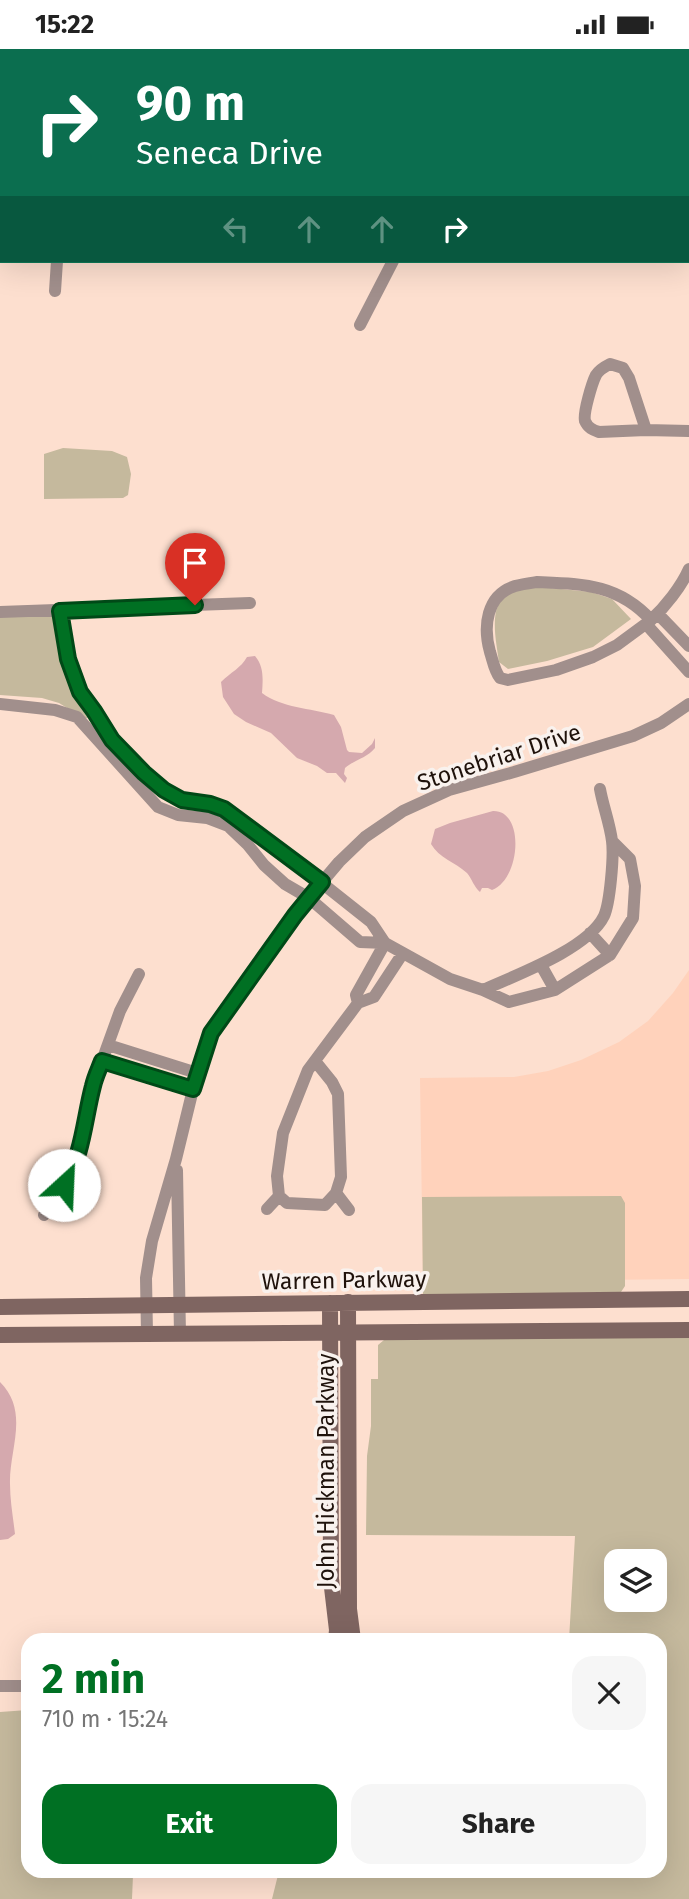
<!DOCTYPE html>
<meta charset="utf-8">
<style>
body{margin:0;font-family:"Fira Sans",sans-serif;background:#f6f6f6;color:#222;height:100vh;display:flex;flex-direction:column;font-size:26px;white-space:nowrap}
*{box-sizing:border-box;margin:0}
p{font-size:23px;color:#767676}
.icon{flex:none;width:38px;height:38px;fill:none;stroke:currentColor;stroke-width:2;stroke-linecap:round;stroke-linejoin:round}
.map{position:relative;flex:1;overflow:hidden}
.sheet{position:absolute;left:21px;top:1584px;width:646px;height:245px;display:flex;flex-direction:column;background:#fff;border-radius:21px;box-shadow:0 7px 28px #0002}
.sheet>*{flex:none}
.guide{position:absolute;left:0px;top:0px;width:690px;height:214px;box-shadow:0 7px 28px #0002;background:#0b6e4f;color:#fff;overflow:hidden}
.tools{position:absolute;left:604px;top:1500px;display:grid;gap:14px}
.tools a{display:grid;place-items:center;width:63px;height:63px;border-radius:14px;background:#fff;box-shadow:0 7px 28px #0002;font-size:35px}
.pin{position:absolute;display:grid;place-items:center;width:60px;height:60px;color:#fff;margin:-72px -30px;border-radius:50% 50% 50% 0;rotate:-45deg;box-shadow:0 0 7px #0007}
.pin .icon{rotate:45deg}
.me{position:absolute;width:77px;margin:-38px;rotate:25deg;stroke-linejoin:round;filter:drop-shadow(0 0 5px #0008)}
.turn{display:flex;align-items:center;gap:24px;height:147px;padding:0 21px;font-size:32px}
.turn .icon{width:91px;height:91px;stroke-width:2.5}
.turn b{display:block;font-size:49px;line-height:60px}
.lanes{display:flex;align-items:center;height:66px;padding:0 21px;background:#0003;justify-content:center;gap:35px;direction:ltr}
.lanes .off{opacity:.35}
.round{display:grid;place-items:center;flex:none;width:74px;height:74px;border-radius:21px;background:#f6f6f6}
.overview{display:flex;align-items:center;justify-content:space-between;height:119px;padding:0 21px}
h1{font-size:42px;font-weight:700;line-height:52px;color:#007023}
.button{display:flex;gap:14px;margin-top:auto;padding:14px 21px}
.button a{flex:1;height:80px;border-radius:21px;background:#007023;color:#fff;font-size:28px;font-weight:700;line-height:80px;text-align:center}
.button a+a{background:#f6f6f6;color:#222}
.status{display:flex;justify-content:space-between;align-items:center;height:49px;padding:0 35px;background:#fff;direction:ltr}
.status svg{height:19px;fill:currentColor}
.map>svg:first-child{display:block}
.built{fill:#ffd2bb}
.green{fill:#c5b99d;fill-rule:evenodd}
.water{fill:#d5a9ae}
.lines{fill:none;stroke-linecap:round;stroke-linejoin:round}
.street{stroke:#a18f8c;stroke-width:12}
.secondary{stroke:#7f6561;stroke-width:16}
.route-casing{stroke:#004917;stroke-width:18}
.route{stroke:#007023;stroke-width:12}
.labels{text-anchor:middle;stroke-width:7;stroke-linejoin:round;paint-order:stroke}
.street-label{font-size:23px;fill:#1f120b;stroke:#f9f2ee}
</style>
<div class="status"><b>15:22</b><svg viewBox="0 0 49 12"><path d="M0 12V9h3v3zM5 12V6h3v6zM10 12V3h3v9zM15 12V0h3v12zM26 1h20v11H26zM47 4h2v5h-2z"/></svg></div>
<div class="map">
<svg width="689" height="1850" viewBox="0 0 689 1850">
<rect width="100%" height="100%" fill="#fddfcf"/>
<path class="built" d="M 689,921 L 689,1230 L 423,1233 L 420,1029 L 514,1028 L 548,1022 L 581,1011 L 619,993 L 648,972 L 673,944 Z"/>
<path class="green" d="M 63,399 L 112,402 L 127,408 L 131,425 L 128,446 L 123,449 L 44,450 L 44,405 Z
M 531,537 L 591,543 L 612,550 L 631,570 L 593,598 L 547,612 L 508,620 L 499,613 C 496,590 486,551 514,541 C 519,539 526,538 531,537 Z
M 0,565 L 50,565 L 56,571 L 61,602 L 67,631 L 89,668 L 85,670 L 59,654 L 42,649 L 0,646 Z
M 617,1147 L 621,1147 L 625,1154 L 625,1237 L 621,1243 L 423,1247 L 422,1148 Z
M 689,1288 L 689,1850 L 272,1850 L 279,1822 L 660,1822 L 660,1591 L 569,1591 L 575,1487 L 366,1486 L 367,1407 L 371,1377 L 371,1330 L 378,1330 L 378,1296 L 384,1291 ZM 616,1512 L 654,1512 L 654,1550 L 616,1550 Z
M 28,1661 L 28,1822 L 135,1822 L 133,1826 L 132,1850 L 0,1850 L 0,1663 Z"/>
<path class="water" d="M 255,607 C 264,617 263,631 262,644 C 282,659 310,659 334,666 L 341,678 L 347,701 L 349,703 L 362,704 L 372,695 L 375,689 L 375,699 C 367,709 354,711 345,719 L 344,725 L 347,729 L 345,734 L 336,724 L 327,724 L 317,717 L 297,709 L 271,684 L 246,673 L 234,665 L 223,648 L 221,633 C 231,623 241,619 247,608 Z
M 493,762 C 525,761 521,830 492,841 L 488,839 L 482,839 L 480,843 C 474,838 472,830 467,824 C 455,813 439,809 431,795 L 435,780 L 450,774 Z
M 0,1333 C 30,1363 9,1400 10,1435 C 10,1451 13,1468 15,1485 L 8,1490 L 0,1491 Z"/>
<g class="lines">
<path class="street" d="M 55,0 L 55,2
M 451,2 L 451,0
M 688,137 L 689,135
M 688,154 L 689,155
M 55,242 L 57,212
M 360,276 L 393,212
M 610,315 L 623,319 L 629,329 L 646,381 L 599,383 C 593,381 588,379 585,372 C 583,364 592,334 596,326 C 599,321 604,318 610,315 Z
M 646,381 L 689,382
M 537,533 C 583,535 618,535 651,571 L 617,596 L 593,608 L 556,621 L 508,631 L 500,629 C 494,621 493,612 490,603 C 483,578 486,546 515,537 C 522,535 530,534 537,533 Z
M 0,563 L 250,554
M 658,565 L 689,597
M 651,571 C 665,558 681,538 689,520
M 646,575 L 689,623
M 0,655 L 55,661 L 77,668 L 158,758 L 178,766 L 207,769 L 228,777 L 248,796 L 264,816 L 285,835 L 309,849 L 360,893 L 385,894 L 371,873 L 284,804 L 224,759 L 210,755 L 182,751 L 164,741 L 143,725 L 112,691 L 94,661 L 80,643 L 68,610 L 59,562
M 590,884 L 610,906
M 403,904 L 374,948 L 358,954 L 356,946 L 385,894 L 450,930 L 483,941 L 509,953 L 555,941 L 610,906 L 633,869 L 635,837 L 630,810 L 612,792
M 541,916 L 555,941
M 483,941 C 516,926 588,900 604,867 C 610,854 614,807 612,792 C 610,775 603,757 600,740
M 108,996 L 197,1024
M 102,1011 L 193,1040
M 315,1012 L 332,1033 L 338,1045 L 341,1128 L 336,1144 L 325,1156 L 287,1154 L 279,1147 L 277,1127 L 283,1084 L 308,1021 L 358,954
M 177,1121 L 180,1285
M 336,1144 L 349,1161
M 267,1160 L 279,1147
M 44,1166 L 72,1124 L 84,1081 L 94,1034 L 120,962 L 139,925
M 147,1285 L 146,1229 L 152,1192 L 176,1110 L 197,1024 L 211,984 L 295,865 L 339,813 L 365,788 L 403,762 L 449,741 L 514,723 L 633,687 L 661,674 L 689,655
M 0,1637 L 28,1637"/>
<path class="secondary" d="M 348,1253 L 349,1560 L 353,1591
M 330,1254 L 331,1530 L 337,1581 L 336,1591
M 0,1258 L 689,1250
M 0,1286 L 689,1281"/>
</g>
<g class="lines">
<g class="route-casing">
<path id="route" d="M 64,1136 C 83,1106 84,1071 93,1037 C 95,1028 99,1020 102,1012 L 193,1040 L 211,984 L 295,866 L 322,833 L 224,760 L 210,755 L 182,751 L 164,741 L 144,724 L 112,691 L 94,662 L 80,643 L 68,610 L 60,562 L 195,556"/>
</g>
<use href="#route" class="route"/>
</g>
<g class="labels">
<g class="street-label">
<text transform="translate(499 708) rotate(-18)" y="8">Stonebriar Drive</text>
<text transform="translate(344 1231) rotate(-1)" y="8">Warren Parkway</text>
<text transform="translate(326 1422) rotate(-90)" y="8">John Hickman Parkway</text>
</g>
</g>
</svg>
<div class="tools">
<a><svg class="icon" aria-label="layers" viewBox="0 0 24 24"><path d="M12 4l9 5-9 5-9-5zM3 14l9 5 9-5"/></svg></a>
</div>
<div class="pin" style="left:195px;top:556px;background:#d93025"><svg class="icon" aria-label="arrive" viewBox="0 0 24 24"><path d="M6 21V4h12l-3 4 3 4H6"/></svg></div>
<svg class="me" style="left:64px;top:1136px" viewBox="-20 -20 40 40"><circle r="19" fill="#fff"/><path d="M0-13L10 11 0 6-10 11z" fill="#007023"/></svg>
<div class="guide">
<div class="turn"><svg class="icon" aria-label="right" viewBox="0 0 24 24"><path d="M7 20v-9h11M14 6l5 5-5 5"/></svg><div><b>90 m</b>Seneca Drive</div></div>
<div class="lanes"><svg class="icon off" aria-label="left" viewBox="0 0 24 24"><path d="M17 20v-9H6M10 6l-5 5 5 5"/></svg><svg class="icon off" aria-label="ahead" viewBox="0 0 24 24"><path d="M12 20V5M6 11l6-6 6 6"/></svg><svg class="icon off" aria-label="ahead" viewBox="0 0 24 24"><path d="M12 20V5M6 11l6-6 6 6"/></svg><svg class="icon" aria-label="right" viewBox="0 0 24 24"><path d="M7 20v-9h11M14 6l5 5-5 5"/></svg></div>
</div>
<section class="sheet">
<div class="overview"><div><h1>2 min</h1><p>710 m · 15:24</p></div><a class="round"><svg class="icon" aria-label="close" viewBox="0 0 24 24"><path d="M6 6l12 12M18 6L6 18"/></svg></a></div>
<div class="button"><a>Exit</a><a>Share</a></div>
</section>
</div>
